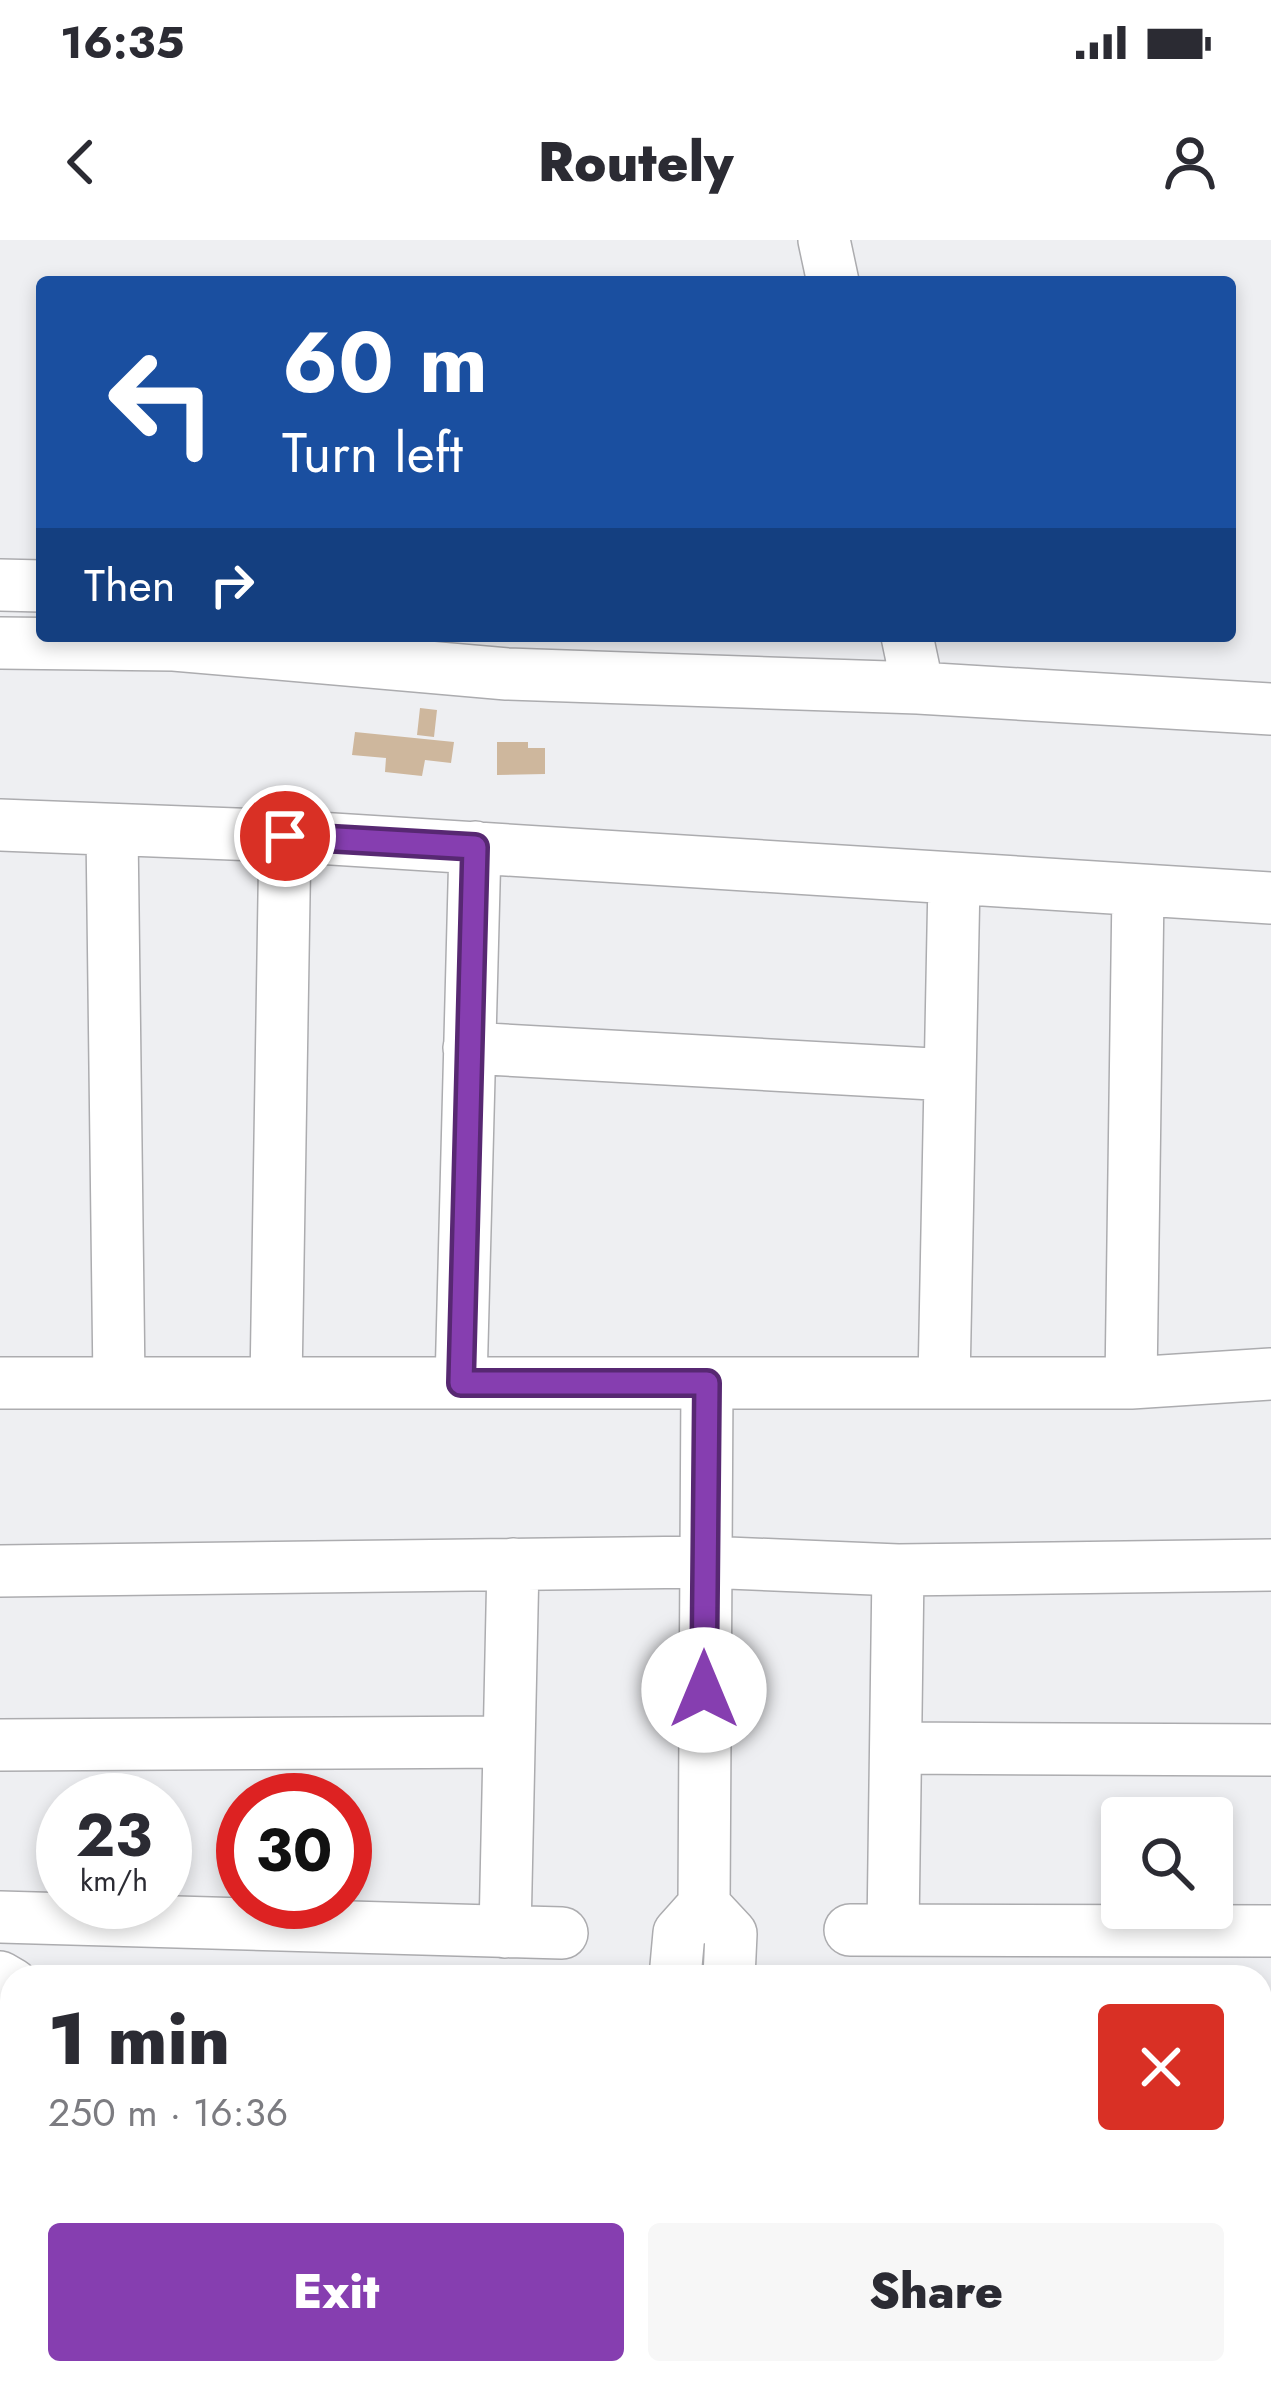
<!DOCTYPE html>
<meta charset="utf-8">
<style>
body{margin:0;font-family:Jost,sans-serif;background:#f7f7f7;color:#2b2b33;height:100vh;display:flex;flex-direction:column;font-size:45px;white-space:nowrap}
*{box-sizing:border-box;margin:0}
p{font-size:39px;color:#7c7c81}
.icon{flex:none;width:66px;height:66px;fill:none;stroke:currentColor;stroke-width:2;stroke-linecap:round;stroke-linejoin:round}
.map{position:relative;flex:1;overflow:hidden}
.drawer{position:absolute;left:0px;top:1725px;width:1272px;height:420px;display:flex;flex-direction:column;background:#fff;border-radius:36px 36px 0 0;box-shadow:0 6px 18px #0003}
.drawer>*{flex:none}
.top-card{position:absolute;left:36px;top:36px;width:1200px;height:366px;border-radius:12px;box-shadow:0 6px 18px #0003;background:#1a4fa0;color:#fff;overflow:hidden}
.fabs{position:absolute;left:1101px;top:1557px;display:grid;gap:24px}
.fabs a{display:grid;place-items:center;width:132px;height:132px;border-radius:12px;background:#fff;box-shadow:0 6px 18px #0003;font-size:60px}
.speed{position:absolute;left:36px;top:1533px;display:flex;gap:24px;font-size:60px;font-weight:700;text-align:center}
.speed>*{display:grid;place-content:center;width:156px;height:156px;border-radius:50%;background:#fff;box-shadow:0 6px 18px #0003;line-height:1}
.speed small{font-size:30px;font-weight:400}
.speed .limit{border:18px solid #d22;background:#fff;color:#111}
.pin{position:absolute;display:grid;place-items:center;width:102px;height:102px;color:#fff;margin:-51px;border:6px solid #fff;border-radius:50%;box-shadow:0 3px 12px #0007}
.me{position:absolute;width:132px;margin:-66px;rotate:0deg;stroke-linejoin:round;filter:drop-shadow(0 0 9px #0008)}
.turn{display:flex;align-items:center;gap:42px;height:252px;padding:0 48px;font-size:54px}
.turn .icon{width:156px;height:156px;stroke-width:2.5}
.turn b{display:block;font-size:84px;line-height:102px}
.then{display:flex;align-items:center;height:114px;padding:0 48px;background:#0003;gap:24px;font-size:45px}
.round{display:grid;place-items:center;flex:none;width:126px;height:126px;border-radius:12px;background:#f7f7f7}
.overview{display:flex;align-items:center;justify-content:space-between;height:204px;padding:0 48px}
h1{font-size:72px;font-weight:800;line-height:90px}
.action{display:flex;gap:24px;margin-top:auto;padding:24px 48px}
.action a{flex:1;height:138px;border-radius:12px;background:#863eb0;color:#fff;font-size:48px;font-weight:800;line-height:138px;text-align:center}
.action a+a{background:#f7f7f7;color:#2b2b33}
.status{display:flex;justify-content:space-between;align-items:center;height:84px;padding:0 60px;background:#fff;direction:ltr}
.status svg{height:33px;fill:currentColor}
header{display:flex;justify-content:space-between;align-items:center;height:156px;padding:0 48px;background:#fff;font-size:54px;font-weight:800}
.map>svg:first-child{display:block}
.building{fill:#ceb79d}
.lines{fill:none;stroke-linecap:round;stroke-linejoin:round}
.minor-casing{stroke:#acacaf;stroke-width:54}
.minor{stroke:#fff;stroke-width:51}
.route-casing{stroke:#572872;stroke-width:30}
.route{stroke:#863eb0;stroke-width:21}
</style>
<div class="status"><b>16:35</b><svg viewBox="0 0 49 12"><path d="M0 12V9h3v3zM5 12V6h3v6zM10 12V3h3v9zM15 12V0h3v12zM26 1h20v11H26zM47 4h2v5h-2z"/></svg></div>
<header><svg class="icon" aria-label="back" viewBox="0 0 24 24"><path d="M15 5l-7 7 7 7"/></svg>Routely<svg class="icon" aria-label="person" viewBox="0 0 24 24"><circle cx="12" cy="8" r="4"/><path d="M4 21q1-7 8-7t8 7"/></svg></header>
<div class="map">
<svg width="1271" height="2145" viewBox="0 0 1271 2145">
<rect width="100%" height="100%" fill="#eeeff2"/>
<path class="building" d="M 420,468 L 437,470 L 434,497 L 417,495 Z
M 355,492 L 454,502 L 451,523 L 425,520 L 422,536 L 385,532 L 386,518 L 352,515 Z
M 497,502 L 528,502 L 528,508 L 545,508 L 545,534 L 497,535 Z"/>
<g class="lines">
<g class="minor-casing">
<path id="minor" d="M 824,0 L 833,42
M 0,345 L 42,346
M 907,396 L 918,448
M 0,403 L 174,405 L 507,434 L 918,448 L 1271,469
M 0,585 L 285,596 L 1271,658
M 112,590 L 119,1143
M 469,808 L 950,835
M 944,1142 L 954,641
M 0,1143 L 1131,1143 L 1271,1134
M 276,1143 L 285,596
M 461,1143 L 475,607
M 1131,1143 L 1138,650
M 0,1331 L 704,1322 L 898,1330 L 1271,1325
M 0,1505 L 509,1502
M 896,1508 L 1271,1510
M 704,1665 L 731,1694 L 729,1737
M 0,1677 L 562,1693
M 850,1690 L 1271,1691
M 893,1690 L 898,1330
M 505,1692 L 513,1324
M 0,1737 L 12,1744
M 675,1737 L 679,1693 L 704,1665 L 707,1143
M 1260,1797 L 1271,1797
M 0,1845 L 12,1840
M 0,2021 L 12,2021
M 1260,2028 L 1271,2028
M 926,2133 L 926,2145
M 733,2145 L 734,2133
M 1127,2145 L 1127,2133"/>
</g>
<use href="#minor" class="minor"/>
</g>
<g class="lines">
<g class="route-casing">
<path id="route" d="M 285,596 L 475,607 L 461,1143 L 707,1143 L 704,1450"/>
</g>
<use href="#route" class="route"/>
</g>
</svg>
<div class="fabs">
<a><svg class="icon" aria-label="search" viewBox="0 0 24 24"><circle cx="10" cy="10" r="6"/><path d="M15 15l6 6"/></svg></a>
</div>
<div class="speed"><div>23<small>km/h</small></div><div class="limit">30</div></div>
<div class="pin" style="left:285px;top:596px;background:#d93025"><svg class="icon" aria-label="arrive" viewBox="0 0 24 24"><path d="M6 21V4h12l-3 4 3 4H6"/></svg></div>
<svg class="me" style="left:704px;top:1450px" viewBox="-20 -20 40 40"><circle r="19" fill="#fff"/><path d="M0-13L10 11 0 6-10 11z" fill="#863eb0"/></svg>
<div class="top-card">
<div class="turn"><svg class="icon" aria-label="left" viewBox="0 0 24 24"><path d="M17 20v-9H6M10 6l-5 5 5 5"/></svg><div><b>60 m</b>Turn left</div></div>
<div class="then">Then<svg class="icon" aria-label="right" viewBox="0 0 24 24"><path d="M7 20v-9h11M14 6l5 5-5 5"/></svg></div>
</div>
<section class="drawer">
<div class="overview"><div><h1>1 min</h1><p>250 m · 16:36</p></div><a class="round" style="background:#d93025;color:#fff"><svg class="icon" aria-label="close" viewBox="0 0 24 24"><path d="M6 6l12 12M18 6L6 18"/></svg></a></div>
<div class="action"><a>Exit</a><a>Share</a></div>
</section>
</div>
